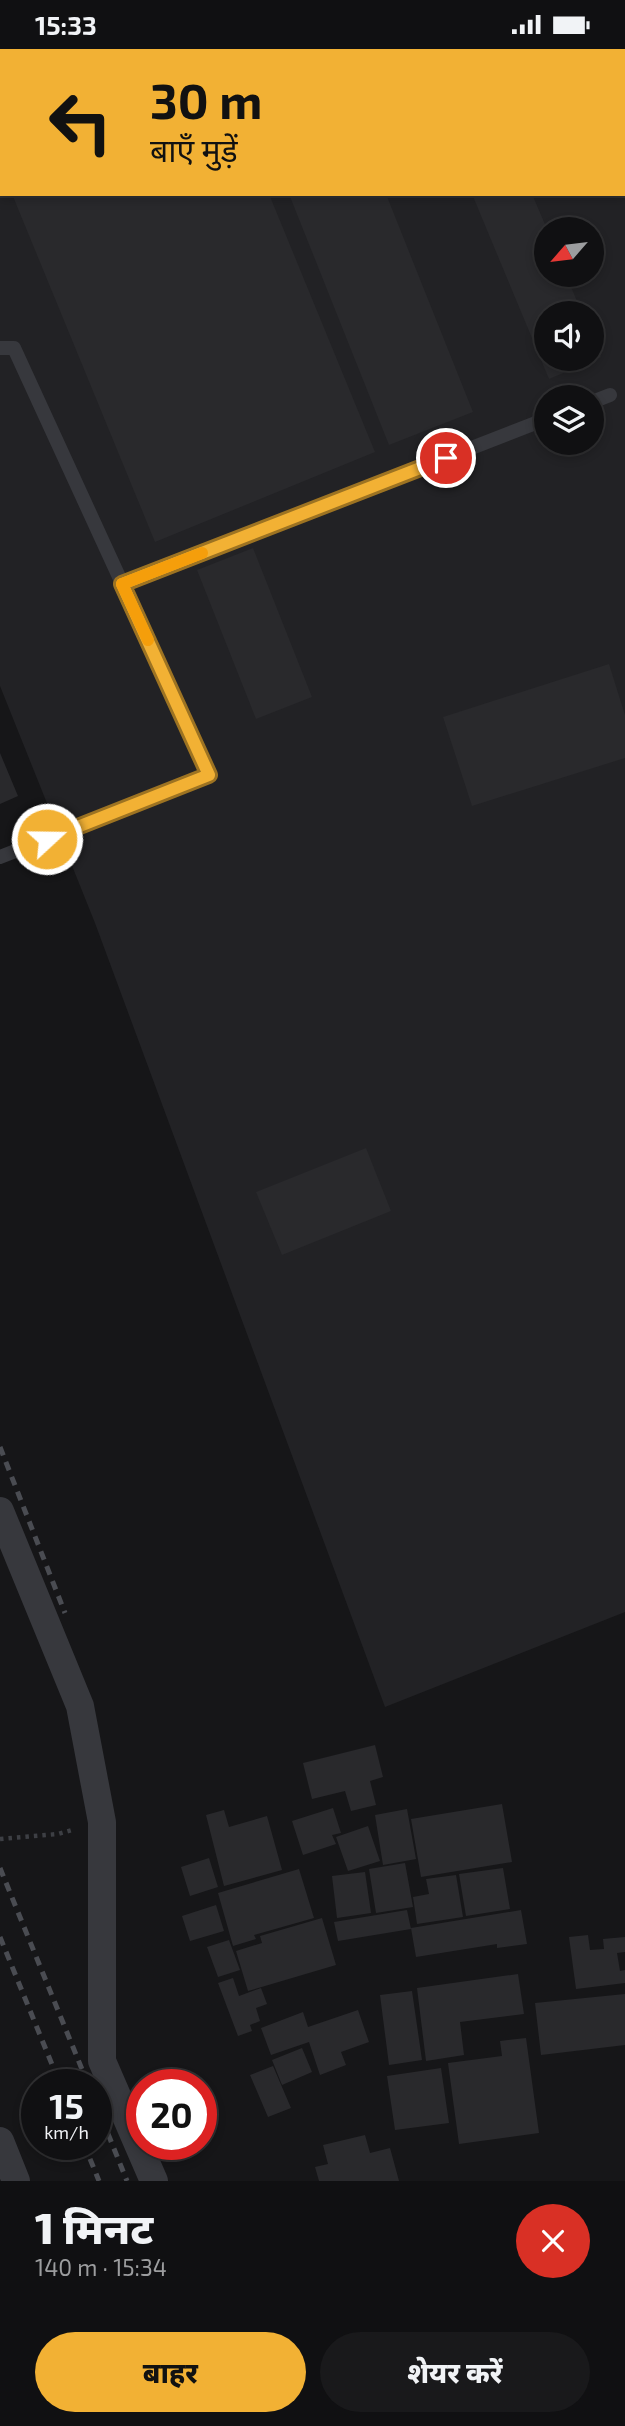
<!DOCTYPE html>
<html lang="hi">
<meta charset="utf-8">
<style>
body{margin:0;font-family:"Exo 2","Noto Sans Devanagari",sans-serif;background:#19191b;color:#f1f3f6;height:100vh;display:flex;flex-direction:column;font-size:26px;white-space:nowrap}
*{box-sizing:border-box;margin:0}
p{font-size:23px;color:#9c9d9f}
.icon{flex:none;width:38px;height:38px;fill:none;stroke:currentColor;stroke-width:2;stroke-linecap:round;stroke-linejoin:round}
.map{position:relative;height:2132px;overflow:hidden}
.sheet{display:flex;flex-direction:column;background:#101012;flex:1}
.sheet>*{flex:none}
.top-card{position:absolute;left:0px;top:0px;width:626px;height:147px;box-shadow:0 4px 10px #0003,0 0 0 2px #303032;background:#f2b134;color:#111;overflow:hidden}
.needle{width:46px;rotate:242deg}
.tools{position:absolute;left:534px;top:168px;display:grid;gap:14px}
.tools a{display:grid;place-items:center;width:70px;height:70px;border-radius:50%;background:#101012;box-shadow:0 4px 10px #0003,0 0 0 2px #303032;font-size:35px}
.speed{position:absolute;left:21px;top:2020px;display:flex;gap:14px;font-size:35px;font-weight:700;text-align:center}
.speed>*{display:grid;place-content:center;width:91px;height:91px;border-radius:50%;background:#101012;box-shadow:0 4px 10px #0003,0 0 0 2px #303032;line-height:1}
.speed small{font-size:18px;font-weight:400}
.speed .limit{border:10px solid #d22;background:#fff;color:#111}
.pin{position:absolute;display:grid;place-items:center;width:60px;height:60px;color:#fff;margin:-30px;border:4px solid #fff;border-radius:50%;box-shadow:0 2px 7px #0007}
.me{position:absolute;width:77px;margin:-38px;rotate:69deg;stroke-linejoin:round;filter:drop-shadow(0 0 5px #0008)}
.turn{display:flex;align-items:center;gap:24px;height:147px;padding:0 35px;font-size:32px}
.turn .icon{width:91px;height:91px;stroke-width:2.5}
.turn b{display:block;font-size:49px;line-height:60px}
.round{display:grid;place-items:center;flex:none;width:74px;height:74px;border-radius:37px;background:#19191b}
.headline{display:flex;align-items:center;justify-content:space-between;height:119px;padding:0 35px}
h1{font-size:42px;font-weight:800;line-height:52px}
.cta{display:flex;gap:14px;margin-top:auto;padding:14px 35px}
.cta a{flex:1;height:80px;border-radius:42px;background:#f2b134;color:#111;font-size:28px;font-weight:800;line-height:80px;text-align:center}
.cta a+a{background:#19191b;color:#f1f3f6}
.status{display:flex;justify-content:space-between;align-items:center;height:49px;padding:0 35px;background:#101012;direction:ltr}
.status svg{height:19px;fill:currentColor}
.map>svg:first-child{display:block}
.built{fill:#222225;fill-rule:evenodd}
.building{fill:#29292c}
.lines{fill:none;stroke-linecap:round;stroke-linejoin:round}
.path{stroke:#3d3f44;stroke-width:4.5;stroke-dasharray:3.5 5;stroke-linecap:butt}
.lane{stroke:#37383d;stroke-width:14}
.street{stroke:#37383d;stroke-width:28}
.rail{stroke:#4a4c52;stroke-width:5;stroke-dasharray:9 7;stroke-linecap:butt}
.route-casing{stroke:#9d7322;stroke-width:18}
.route{stroke:#f2b134;stroke-width:12}
.slow{stroke:#f59e0b;stroke-width:12}
</style>
<div class="status"><b>15:33</b><svg viewBox="0 0 49 12"><path d="M0 12V9h3v3zM5 12V6h3v6zM10 12V3h3v9zM15 12V0h3v12zM26 1h20v11H26zM47 4h2v5h-2z"/></svg></div>
<div class="map">
<svg width="625" height="2132" viewBox="0 0 625 2132">
<rect width="100%" height="100%" fill="#161618"/>
<path class="built" d="M 0,0 L 625,0 L 625,1563 L 385,1658 L 95,874 L 0,637 ZM 2,2 L 625,2 L 625,145 L 2,145 ZM 546,180 L 592,180 L 592,226 L 546,226 ZM 546,264 L 592,264 L 592,310 L 546,310 ZM 546,348 L 592,348 L 592,394 L 546,394 Z"/>
<path class="building" d="M 12,145 L 269,145 L 375,403 L 155,493 Z
M 289,145 L 386,145 L 473,363 L 389,396 Z
M 472,145 L 532,145 L 547,180 L 546,226 L 566,226 L 582,264 L 546,264 L 546,310 L 592,310 L 592,287 L 601,308 L 549,330 Z
M 253,499 L 312,648 L 256,670 L 197,521 Z
M 609,615 L 625,666 L 625,709 L 472,757 L 443,668 Z
M 0,704 L 18,747 L 0,755 Z
M 366,1099 L 391,1162 L 282,1206 L 256,1143 Z
M 375,1696 L 383,1728 L 370,1732 L 376,1756 L 351,1762 L 345,1742 L 312,1750 L 303,1714 Z
M 502,1755 L 512,1813 L 421,1828 L 411,1770 Z
M 333,1759 L 341,1784 L 332,1786 L 336,1795 L 303,1806 L 292,1772 Z
M 407,1760 L 416,1810 L 383,1816 L 375,1766 Z
M 224,1761 L 229,1778 L 267,1767 L 282,1821 L 224,1837 L 206,1766 Z
M 368,1777 L 380,1812 L 348,1822 L 336,1788 Z
M 209,1809 L 218,1838 L 190,1847 L 181,1818 Z
M 405,1814 L 413,1858 L 376,1864 L 369,1820 Z
M 503,1819 L 510,1860 L 466,1867 L 459,1825 Z
M 299,1820 L 314,1869 L 254,1886 L 256,1890 L 233,1897 L 218,1844 Z
M 365,1823 L 371,1864 L 337,1869 L 332,1827 Z
M 456,1826 L 463,1868 L 417,1875 L 413,1848 L 429,1845 L 426,1830 Z
M 216,1856 L 224,1882 L 190,1892 L 182,1867 Z
M 407,1861 L 411,1880 L 338,1892 L 334,1873 Z
M 521,1861 L 527,1895 L 497,1899 L 497,1895 L 416,1908 L 411,1879 Z
M 322,1869 L 336,1916 L 248,1942 L 236,1902 L 262,1894 L 260,1887 Z
M 588,1886 L 590,1901 L 604,1900 L 603,1890 L 625,1888 L 625,1903 L 617,1904 L 620,1922 L 625,1921 L 625,1934 L 576,1940 L 569,1888 Z
M 229,1891 L 240,1921 L 218,1928 L 207,1898 Z
M 518,1925 L 524,1965 L 460,1973 L 464,2006 L 426,2012 L 417,1939 Z
M 233,1929 L 239,1947 L 261,1939 L 267,1955 L 256,1959 L 260,1972 L 250,1976 L 252,1982 L 238,1987 L 218,1934 Z
M 412,1942 L 422,2011 L 389,2016 L 380,1946 Z
M 625,1945 L 625,1996 L 541,2006 L 535,1954 Z
M 358,1961 L 369,1993 L 341,2003 L 346,2016 L 320,2026 L 309,1993 L 271,2006 L 261,1979 L 303,1963 L 308,1978 Z
M 526,1989 L 539,2084 L 459,2095 L 448,2014 L 502,2007 L 500,1992 Z
M 302,1999 L 312,2023 L 282,2036 L 272,2011 Z
M 273,2017 L 291,2059 L 268,2068 L 250,2026 Z
M 441,2019 L 449,2074 L 395,2081 L 387,2027 Z
M 365,2086 L 370,2104 L 390,2099 L 399,2132 L 319,2132 L 315,2118 L 328,2115 L 323,2096 Z"/>
<g class="lines">
<path class="path" d="M 0,1790 L 58,1785 L 72,1781"/>
<path class="lane" d="M 0,299 L 14,299 L 210,726 L 0,808
M 592,353 L 610,346
M 122,535 L 546,370"/>
<path class="street" d="M 0,1462 L 80,1657 L 102,1773 L 102,2012 L 154,2132
M 0,2092 L 16,2132"/>
<path class="rail" d="M 0,1398 L 65,1564
M 0,1819 L 88,2035
M 0,1888 L 60,2035
M 96,2055 L 127,2132
M 84,2095 L 99,2132"/>
</g>
<g class="lines">
<g class="route-casing">
<path id="route" d="M 47,790 L 209,726 L 122,535 L 446,409"/>
</g>
<use href="#route" class="route"/>
<path class="slow" d="M 148,591 L 122,535 L 202,504"/>
</g>
</svg>
<div class="tools">
<a><svg class="needle" viewBox="-14 -14 28 28"><path d="M0-13l5 13h-10z" fill="#e53935"/><path d="M0 13l5-13h-10z" fill="#9c9d9f"/></svg></a>
<a><svg class="icon" aria-label="sound" viewBox="0 0 24 24"><path d="M4 9h4l5-4v14l-5-4H4zM17 9q2 3 0 6"/></svg></a>
<a><svg class="icon" aria-label="layers" viewBox="0 0 24 24"><path d="M12 4l9 5-9 5-9-5zM3 14l9 5 9-5"/></svg></a>
</div>
<div class="speed"><div>15<small>km/h</small></div><div class="limit">20</div></div>
<div class="pin" style="left:446px;top:409px;background:#d93025"><svg class="icon" aria-label="arrive" viewBox="0 0 24 24"><path d="M6 21V4h12l-3 4 3 4H6"/></svg></div>
<svg class="me" style="left:47px;top:790px" viewBox="-20 -20 40 40"><circle r="17" fill="#f2b134" stroke="#fff" stroke-width="3"/><path d="M0-11L8 9 0 5-8 9z" fill="#fff"/></svg>
<div class="top-card">
<div class="turn"><svg class="icon" aria-label="left" viewBox="0 0 24 24"><path d="M17 20v-9H6M10 6l-5 5 5 5"/></svg><div><b>30 m</b>बाएँ मुड़ें</div></div>
</div>
</div>
<section class="sheet">
<div class="headline"><div><h1>1 मिनट</h1><p>140 m · 15:34</p></div><a class="round" style="background:#d93025;color:#fff"><svg class="icon" aria-label="close" viewBox="0 0 24 24"><path d="M6 6l12 12M18 6L6 18"/></svg></a></div>
<div class="cta"><a>बाहर</a><a>शेयर करें</a></div>
</section>
